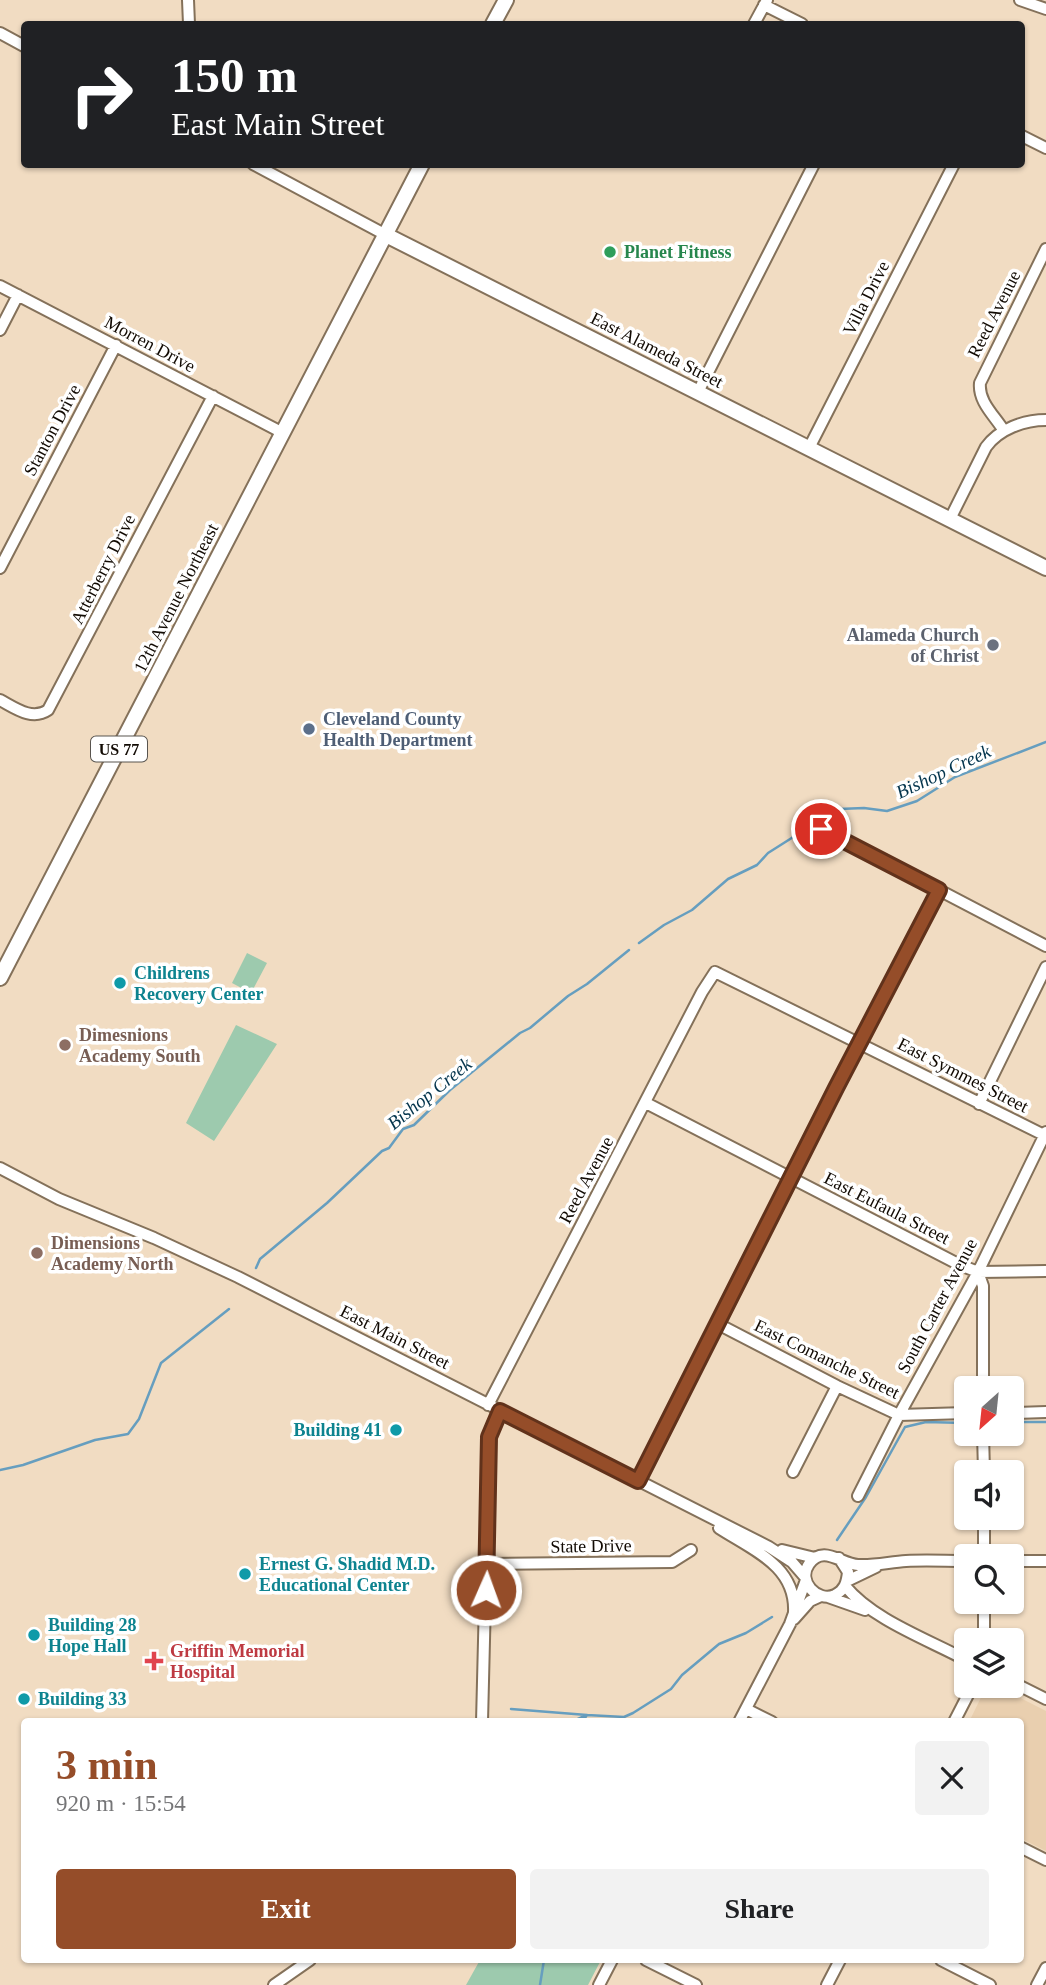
<!DOCTYPE html>
<meta charset="utf-8">
<style>
body{margin:0;font-family:Georgia,serif;background:#f2f2f2;color:#202124;height:100vh;display:flex;flex-direction:column;font-size:26px;white-space:nowrap}
*{box-sizing:border-box;margin:0}
p{font-size:23px;color:#757577}
.icon{flex:none;width:38px;height:38px;fill:none;stroke:currentColor;stroke-width:2;stroke-linecap:round;stroke-linejoin:round}
.map{position:relative;flex:1;overflow:hidden}
.sheet{position:absolute;left:21px;top:1718px;width:1003px;height:245px;display:flex;flex-direction:column;background:#fff;border-radius:7px;box-shadow:0 2px 5px #0004}
.sheet>*{flex:none}
.banner{position:absolute;left:21px;top:21px;width:1004px;height:147px;border-radius:7px;box-shadow:0 2px 5px #0004;background:#202124;color:#fff;overflow:hidden}
.needle{width:46px;rotate:207deg}
.buttons{position:absolute;left:954px;top:1376px;display:grid;gap:14px}
.buttons a{display:grid;place-items:center;width:70px;height:70px;border-radius:7px;background:#fff;box-shadow:0 2px 5px #0004;font-size:35px}
.pin{position:absolute;display:grid;place-items:center;width:60px;height:60px;color:#fff;margin:-30px;border:4px solid #fff;border-radius:50%;box-shadow:0 2px 7px #0007}
.me{position:absolute;width:77px;margin:-38px;rotate:2deg;stroke-linejoin:round;filter:drop-shadow(0 0 5px #0008)}
.turn{display:flex;align-items:center;gap:24px;height:147px;padding:0 35px;font-size:32px}
.turn .icon{width:91px;height:91px;stroke-width:2.5}
.turn b{display:block;font-size:49px;line-height:60px}
.round{display:grid;place-items:center;flex:none;width:74px;height:74px;border-radius:7px;background:#f2f2f2}
.summary{display:flex;align-items:center;justify-content:space-between;height:119px;padding:0 35px}
h1{font-size:42px;font-weight:800;line-height:52px;color:#954d29}
.button{display:flex;gap:14px;margin-top:auto;padding:14px 35px}
.button a{flex:1;height:80px;border-radius:7px;background:#954d29;color:#fff;font-size:28px;font-weight:800;line-height:80px;text-align:center}
.button a+a{background:#f2f2f2;color:#202124}
.map>svg:first-child{display:block}
.built{fill:#e9cfaf}
.green{fill:#9dcaae}
.lines{fill:none;stroke-linecap:round;stroke-linejoin:round}
.stream{stroke:#669ebf;stroke-width:2.5}
.minor-casing{stroke:#84715a;stroke-width:14}
.major-casing{stroke:#84715a;stroke-width:18}
.minor{stroke:#fff;stroke-width:10}
.major{stroke:#fff;stroke-width:14}
.route-casing{stroke:#61321b;stroke-width:18}
.route{stroke:#954d29;stroke-width:12}
.leisure-dot{fill:#2e9e5b;stroke:#fff;stroke-width:2.5}
.worship-dot{fill:#6b7280;stroke:#fff;stroke-width:2.5}
.service-dot{fill:#5c6f8a;stroke:#fff;stroke-width:2.5}
.culture-dot{fill:#0f9aa8;stroke:#fff;stroke-width:2.5}
.education-dot{fill:#8d6e63;stroke:#fff;stroke-width:2.5}
.health-dot{fill:#e0444e;stroke:#fff;stroke-width:2.5}
.labels{text-anchor:middle;stroke-width:7;stroke-linejoin:round;paint-order:stroke}
.shield{fill:#fff;stroke:#58544f;stroke-width:2}
.shield-label{font-size:16px;font-weight:bold;fill:#110a03}
.leisure-label{font-size:18px;font-weight:bold;fill:#27864d;stroke:#fff;text-anchor:start}
.street-label{font-size:18px;fill:#110a03;stroke:#fff}
.worship-label{font-size:18px;font-weight:bold;fill:#5b616d;stroke:#fff;text-anchor:end}
.service-label{font-size:18px;font-weight:bold;fill:#4e5e75;stroke:#fff;text-anchor:start}
.culture-label{font-size:18px;font-weight:bold;fill:#0d838f;stroke:#fff;text-anchor:start}
.education-label{font-size:18px;font-weight:bold;fill:#785e54;stroke:#fff;text-anchor:start}
.health-label{font-size:18px;font-weight:bold;fill:#be3a42;stroke:#fff;text-anchor:start}
.water-label{font-size:19px;font-style:italic;fill:#03344c;stroke:#fff}
</style>
<div class="map">
<svg width="1046" height="1985" viewBox="0 0 1046 1985">
<rect width="100%" height="100%" fill="#f1dcc2"/>
<path class="built" d="M 987,1685 L 995,1685 L 1046,1711 L 1046,1851 L 1020,1838 L 1020,1722 L 969,1722 Z"/>
<path class="green" d="M 247,953 L 267,963 L 251,993 L 232,983 Z
M 236,1025 L 277,1044 L 214,1141 L 186,1123 Z
M 480,1960 L 601,1960 L 588,1985 L 466,1985 Z"/>
<g class="lines">
<path class="stream" d="M 639,943 L 664,925 L 692,910 L 728,879 L 757,865 L 768,853 L 798,834 L 814,819 L 839,809 L 864,808 L 887,811 L 917,801 L 955,777 L 1046,742
M 256,1268 L 260,1259 L 327,1203 L 382,1151 L 389,1148 L 403,1129 L 414,1125 L 450,1090 L 520,1033 L 530,1028 L 568,996 L 587,984 L 629,950
M 1012,1422 L 1046,1422
M 0,1470 L 23,1465 L 95,1440 L 128,1434 L 139,1419 L 161,1363 L 229,1309
M 837,1540 L 866,1497 L 905,1427 L 926,1422 L 966,1423
M 511,1709 L 587,1715 L 582,1722
M 571,1722 L 587,1715 L 624,1717 L 633,1713 L 671,1689 L 682,1675 L 719,1644 L 746,1633 L 772,1617
M 540,1985 L 544,1960"/>
<g class="minor-casing">
<path id="minor" d="M 188,0 L 189,24
M 1020,0 L 1046,9
M 764,5 L 802,24
M 754,24 L 767,0
M 0,33 L 24,46
M 1022,136 L 1046,148
M 253,164 L 386,235
M 0,286 L 283,433
M 0,330 L 18,295
M 698,392 L 814,164
M 1004,431 C 995,416 978,402 980,383 L 1046,249
M 809,448 L 954,164
M 950,519 L 986,447 C 999,429 1024,420 1046,420
M 0,568 L 116,345
M 0,700 C 15,708 32,721 48,710 L 213,396
M 811,830 L 828,832 L 1046,946
M 646,1103 L 960,1265 L 978,1272 L 1046,1271
M 979,1104 L 1046,967
M 0,1168 L 59,1199 L 154,1238 L 238,1277 L 769,1547 L 792,1562 L 805,1577
M 978,1272 L 983,1286 L 983,1388
M 718,1324 L 837,1386 L 899,1415 L 966,1413
M 488,1405 L 702,992 L 715,972 L 1044,1135
M 1012,1413 L 1046,1412
M 983,1433 L 984,1472
M 793,1472 L 837,1386
M 638,1481 L 859,1043 L 939,890
M 858,1496 L 899,1415 L 978,1272 L 1046,1132
M 984,1517 L 984,1556
M 719,1528 C 753,1550 796,1566 794,1612
M 782,1550 L 815,1558
M 839,1558 L 848,1572 C 847,1582 845,1590 835,1595 C 817,1603 797,1581 809,1564 C 823,1544 841,1564 858,1565 C 874,1566 890,1562 906,1561 C 926,1560 946,1561 966,1561
M 1012,1561 L 1046,1561
M 487,1564 L 672,1562 L 691,1550
M 847,1581 L 876,1567
M 845,1586 C 873,1620 927,1639 966,1660
M 828,1597 L 865,1610
M 984,1601 L 984,1640
M 794,1619 L 810,1601 L 821,1596
M 1012,1682 L 1046,1699
M 746,1709 L 772,1722
M 482,1722 L 489,1437 L 500,1411
M 739,1722 L 790,1624 L 806,1580
M 954,1722 L 973,1685
M 1020,1847 L 1046,1860
M 646,1960 L 696,1985
M 941,1960 L 990,1985
M 274,1985 L 310,1960
M 599,1985 L 612,1960
M 827,1985 L 840,1960
M 1037,1985 L 1046,1968"/>
</g>
<g class="major-casing">
<path id="major" d="M 493,24 L 506,0
M 386,235 L 1046,568
M 0,978 L 422,164"/>
</g>
<use href="#minor" class="minor"/>
<use href="#major" class="major"/>
</g>
<g class="lines">
<g class="route-casing">
<path id="route" d="M 486,1590 L 489,1437 L 500,1411 L 638,1481 L 836,1088 L 939,890 L 821,829"/>
</g>
<use href="#route" class="route"/>
</g>
<circle class="leisure-dot" cx="610" cy="252" r="7"/>
<circle class="worship-dot" cx="993" cy="645" r="7"/>
<circle class="service-dot" cx="309" cy="729" r="7"/>
<g class="culture-dot">
<circle cx="120" cy="983" r="7"/>
<circle cx="396" cy="1430" r="7"/>
<circle cx="245" cy="1574" r="7"/>
<circle cx="34" cy="1635" r="7"/>
<circle cx="24" cy="1699" r="7"/>
</g>
<g class="education-dot">
<circle cx="65" cy="1045" r="7"/>
<circle cx="37" cy="1253" r="7"/>
</g>
<path class="health-dot" d="M150.5 1650.5h7v7h7v7h-7v7h-7v-7h-7v-7h7z"/>
<g class="labels">
<rect class="shield" x="91" y="736.5" width="56" height="25" rx="5"/>
<g class="shield-label">
<text x="119" y="755">US 77</text>
</g>
<g class="leisure-label">
<text x="624" y="258">Planet Fitness</text>
</g>
<g class="street-label">
<text transform="translate(866 298) rotate(-63)" y="6">Villa Drive</text>
<text transform="translate(994 314) rotate(-63)" y="6">Reed Avenue</text>
<text transform="translate(150 344) rotate(28)" y="6">Morren Drive</text>
<text transform="translate(657 350) rotate(27)" y="6">East Alameda Street</text>
<text transform="translate(52 430) rotate(-62)" y="6">Stanton Drive</text>
<text transform="translate(103 569) rotate(-63)" y="6">Atterberry Drive</text>
<text transform="translate(176 598) rotate(-63)" y="6">12th Avenue Northeast</text>
<text transform="translate(963 1075) rotate(27)" y="6">East Symmes Street</text>
<text transform="translate(586 1180) rotate(-62)" y="6">Reed Avenue</text>
<text transform="translate(887 1208) rotate(27)" y="6">East Eufaula Street</text>
<text transform="translate(937 1306) rotate(-62)" y="6">South Carter Avenue</text>
<text transform="translate(395 1337) rotate(27)" y="6">East Main Street</text>
<text transform="translate(827 1359) rotate(26)" y="6">East Comanche Street</text>
<text transform="translate(591 1546) rotate(-1)" y="6">State Drive</text>
</g>
<g class="worship-label">
<text x="979" y="641">Alameda Church<tspan x="979" dy="21">of Christ</tspan></text>
</g>
<g class="service-label">
<text x="323" y="725">Cleveland County<tspan x="323" dy="21">Health Department</tspan></text>
</g>
<g class="culture-label">
<text x="134" y="979">Childrens<tspan x="134" dy="21">Recovery Center</tspan></text>
<text x="382" y="1436" text-anchor="end">Building 41</text>
<text x="259" y="1570">Ernest G. Shadid M.D.<tspan x="259" dy="21">Educational Center</tspan></text>
<text x="48" y="1631">Building 28<tspan x="48" dy="21">Hope Hall</tspan></text>
<text x="38" y="1705">Building 33</text>
</g>
<g class="education-label">
<text x="79" y="1041">Dimesnions<tspan x="79" dy="21">Academy South</tspan></text>
<text x="51" y="1249">Dimensions<tspan x="51" dy="21">Academy North</tspan></text>
</g>
<g class="health-label">
<text x="170" y="1657">Griffin Memorial<tspan x="170" dy="21">Hospital</tspan></text>
</g>
<g class="water-label">
<text transform="translate(943 771) rotate(-25)" y="7">Bishop Creek</text>
<text transform="translate(429 1093) rotate(-39)" y="7">Bishop Creek</text>
</g>
</g>
</svg>
<div class="buttons">
<a><svg class="needle" viewBox="-14 -14 28 28"><path d="M0-13l5 13h-10z" fill="#e53935"/><path d="M0 13l5-13h-10z" fill="#757577"/></svg></a>
<a><svg class="icon" aria-label="sound" viewBox="0 0 24 24"><path d="M4 9h4l5-4v14l-5-4H4zM17 9q2 3 0 6"/></svg></a>
<a><svg class="icon" aria-label="search" viewBox="0 0 24 24"><circle cx="10" cy="10" r="6"/><path d="M15 15l6 6"/></svg></a>
<a><svg class="icon" aria-label="layers" viewBox="0 0 24 24"><path d="M12 4l9 5-9 5-9-5zM3 14l9 5 9-5"/></svg></a>
</div>
<div class="pin" style="left:821px;top:829px;background:#d93025"><svg class="icon" aria-label="arrive" viewBox="0 0 24 24"><path d="M6 21V4h12l-3 4 3 4H6"/></svg></div>
<svg class="me" style="left:486px;top:1590px" viewBox="-20 -20 40 40"><circle r="17" fill="#954d29" stroke="#fff" stroke-width="3"/><path d="M0-11L8 9 0 5-8 9z" fill="#fff"/></svg>
<div class="banner">
<div class="turn"><svg class="icon" aria-label="right" viewBox="0 0 24 24"><path d="M7 20v-9h11M14 6l5 5-5 5"/></svg><div><b>150 m</b>East Main Street</div></div>
</div>
<section class="sheet">
<div class="summary"><div><h1>3 min</h1><p>920 m · 15:54</p></div><a class="round"><svg class="icon" aria-label="close" viewBox="0 0 24 24"><path d="M6 6l12 12M18 6L6 18"/></svg></a></div>
<div class="button"><a>Exit</a><a>Share</a></div>
</section>
</div>
